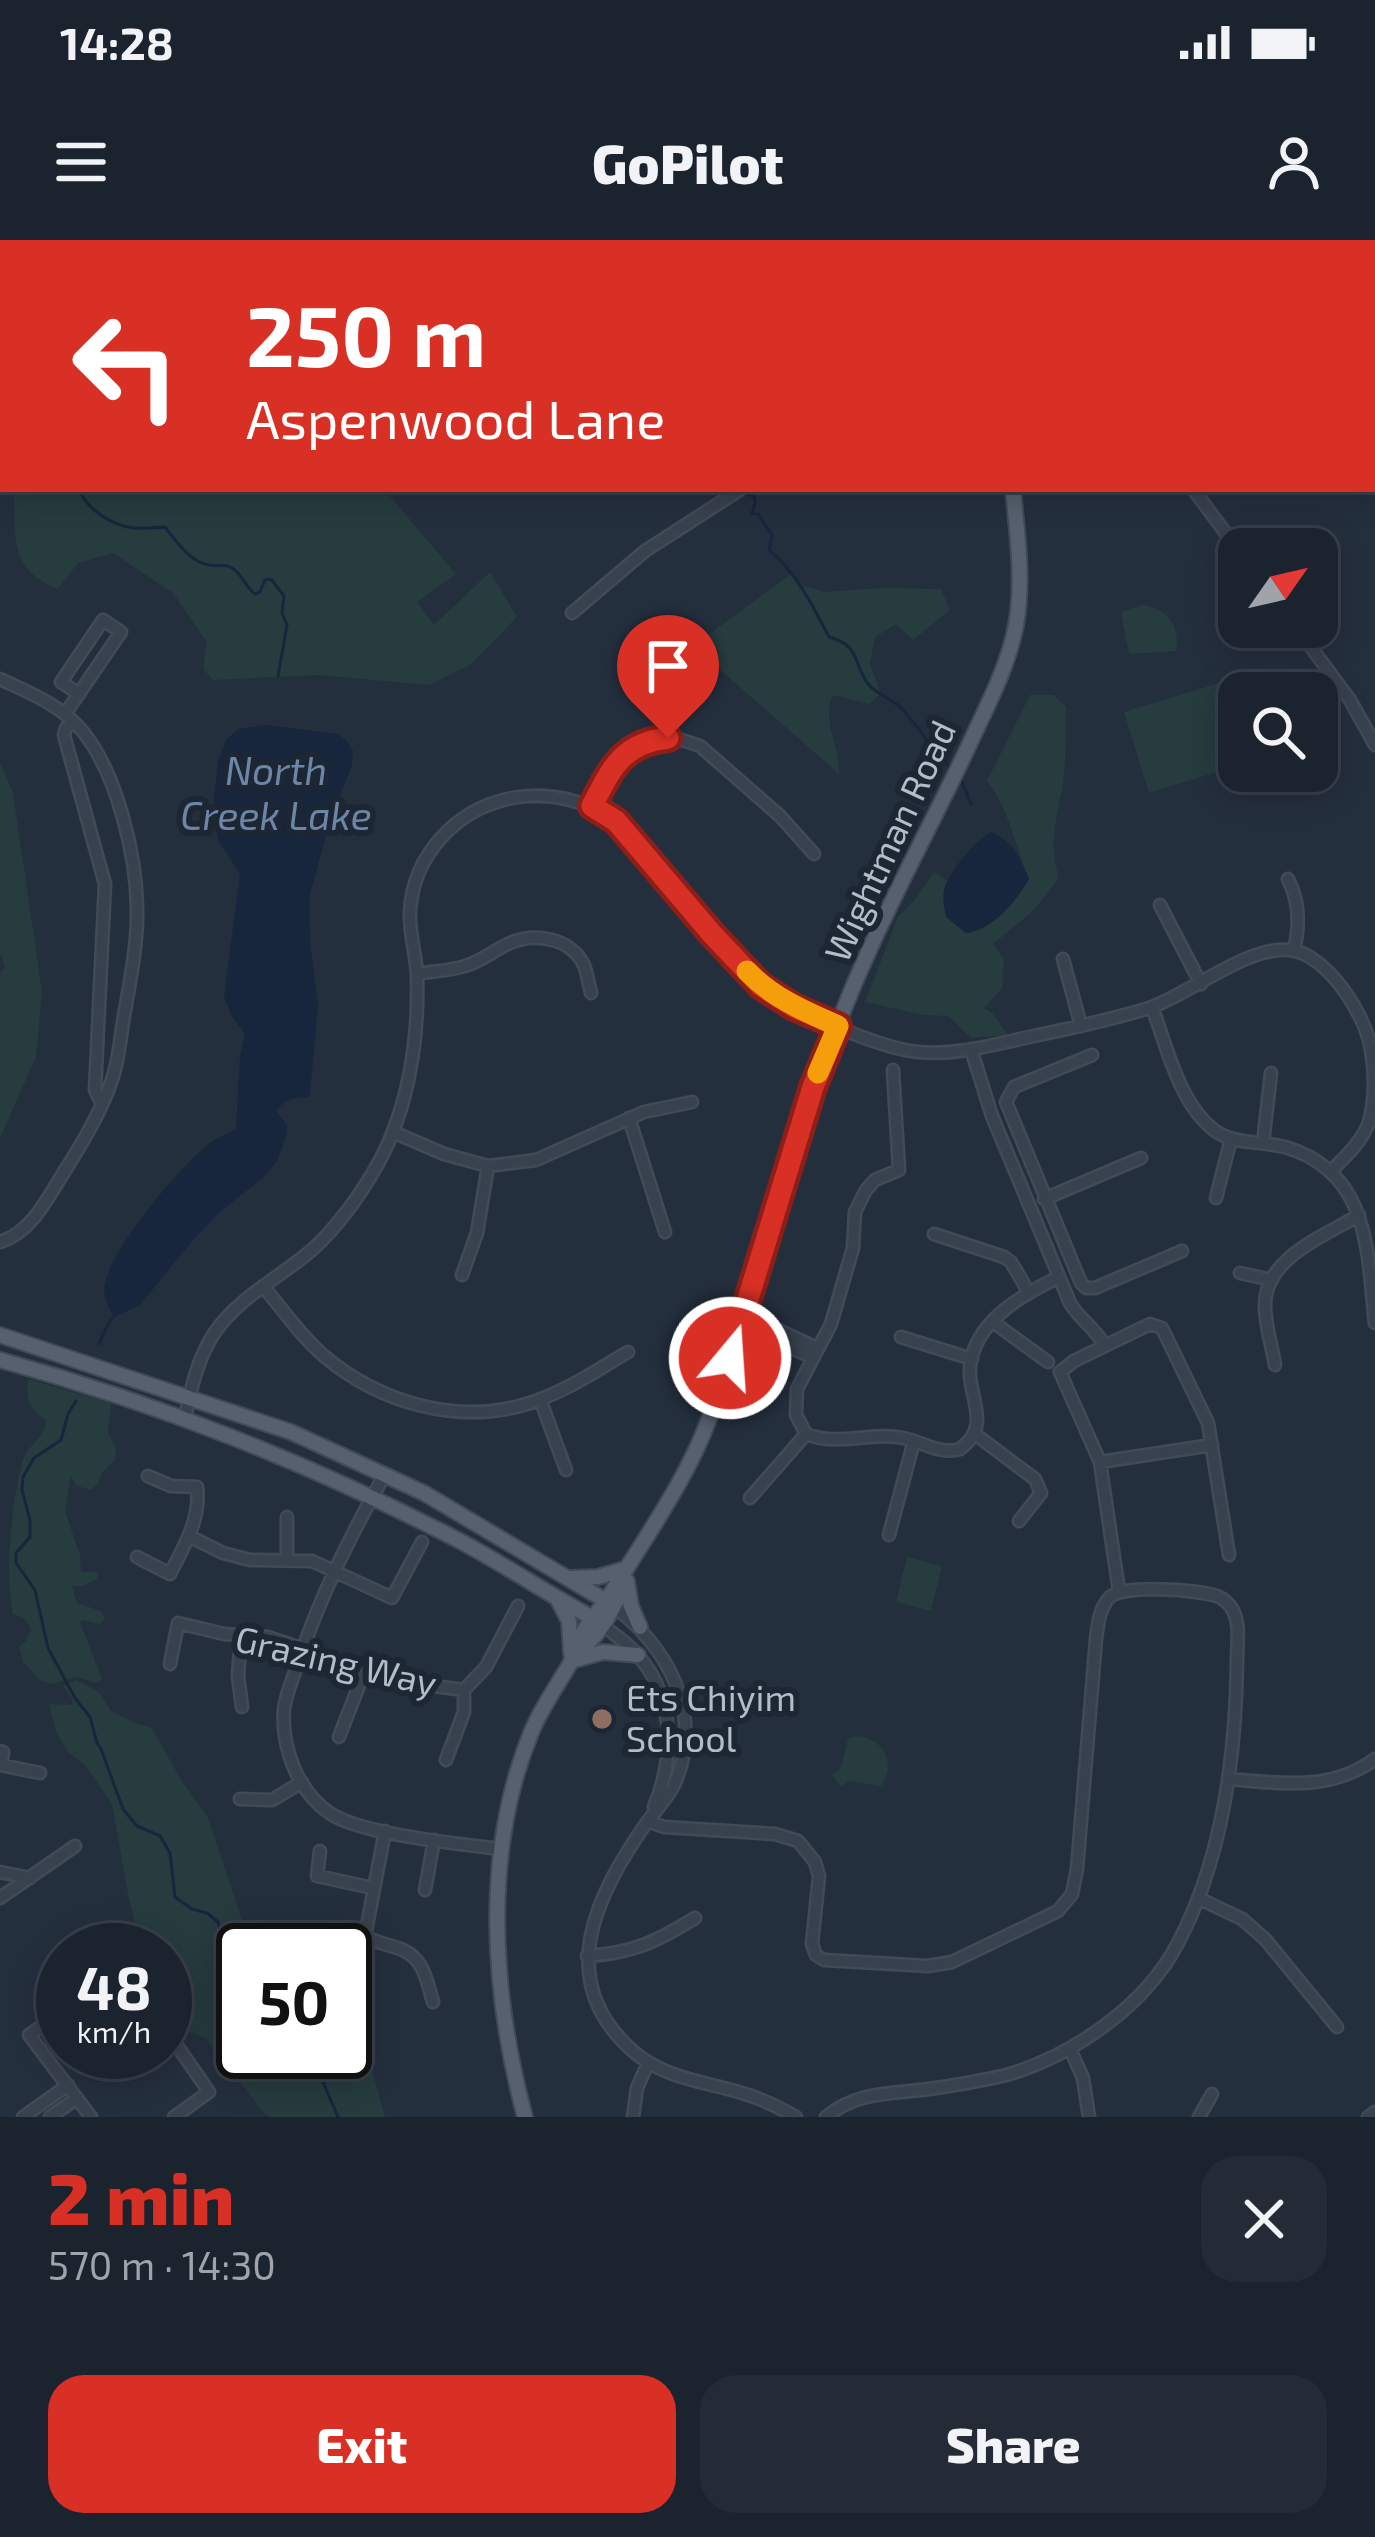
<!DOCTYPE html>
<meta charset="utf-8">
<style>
body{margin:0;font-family:"Exo 2",sans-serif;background:#242b36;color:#f1f3f6;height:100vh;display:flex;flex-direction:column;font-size:45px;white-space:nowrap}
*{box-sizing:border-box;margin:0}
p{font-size:39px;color:#a0a4aa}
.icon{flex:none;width:66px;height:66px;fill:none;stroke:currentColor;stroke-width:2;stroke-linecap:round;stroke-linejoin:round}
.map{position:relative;height:1877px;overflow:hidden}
.drawer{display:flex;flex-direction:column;background:#1b232e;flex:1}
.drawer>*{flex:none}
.guide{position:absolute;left:0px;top:0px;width:1377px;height:252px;box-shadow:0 6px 30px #0003,0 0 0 3px #39404a;background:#d93025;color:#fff;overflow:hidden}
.needle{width:78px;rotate:56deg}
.controls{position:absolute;left:1218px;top:288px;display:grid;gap:24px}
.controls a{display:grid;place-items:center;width:120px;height:120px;border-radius:24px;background:#1b232e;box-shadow:0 6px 30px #0003,0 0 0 3px #39404a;font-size:60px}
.speed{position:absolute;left:36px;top:1683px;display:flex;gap:24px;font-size:60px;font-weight:700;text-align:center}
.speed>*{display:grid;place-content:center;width:156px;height:156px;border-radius:50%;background:#1b232e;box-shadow:0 6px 30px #0003,0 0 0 3px #39404a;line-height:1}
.speed small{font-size:30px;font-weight:400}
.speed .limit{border:6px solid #111;border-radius:18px;background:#fff;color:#111}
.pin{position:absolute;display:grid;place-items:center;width:102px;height:102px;color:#fff;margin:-123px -51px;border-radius:50% 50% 50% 0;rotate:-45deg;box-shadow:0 0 12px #0007}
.pin .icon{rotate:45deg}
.me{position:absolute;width:132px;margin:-66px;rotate:18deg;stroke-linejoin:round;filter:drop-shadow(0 0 9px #0008)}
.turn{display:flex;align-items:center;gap:42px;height:252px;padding:0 48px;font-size:54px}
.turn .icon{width:156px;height:156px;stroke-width:2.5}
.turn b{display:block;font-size:84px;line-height:102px}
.round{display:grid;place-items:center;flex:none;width:126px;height:126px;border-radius:36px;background:#242b36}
.headline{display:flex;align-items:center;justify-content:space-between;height:204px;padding:0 48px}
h1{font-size:72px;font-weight:800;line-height:90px;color:#d93025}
.button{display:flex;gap:24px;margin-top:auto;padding:24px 48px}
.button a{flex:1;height:138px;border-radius:36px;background:#d93025;color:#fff;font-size:48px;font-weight:800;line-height:138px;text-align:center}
.button a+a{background:#242b36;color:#f1f3f6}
.status{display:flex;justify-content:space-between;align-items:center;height:84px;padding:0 60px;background:#1b232e;direction:ltr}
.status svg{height:33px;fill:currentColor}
header{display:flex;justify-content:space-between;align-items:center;height:156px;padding:0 48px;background:#1b232e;font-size:54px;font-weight:800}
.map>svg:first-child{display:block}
.green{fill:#263c3f}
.water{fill:#17263c}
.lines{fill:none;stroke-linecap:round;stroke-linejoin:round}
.stream{stroke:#17263c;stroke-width:3}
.minor-casing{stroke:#414a57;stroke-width:15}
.major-casing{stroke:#414a57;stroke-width:18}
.minor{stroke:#38414e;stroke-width:10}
.major{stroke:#56606e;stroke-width:14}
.route-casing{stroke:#8d1f18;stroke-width:30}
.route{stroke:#d93025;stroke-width:21}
.slow{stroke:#f59e0b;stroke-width:21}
.education-dot{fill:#8d6e63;stroke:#1d2633;stroke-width:4.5}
.labels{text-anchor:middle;stroke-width:12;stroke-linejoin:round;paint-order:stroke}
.street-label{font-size:36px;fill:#b4bcc9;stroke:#1d2633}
.poi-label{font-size:36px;fill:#b4bcc9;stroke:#1d2633;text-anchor:start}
.water-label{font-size:39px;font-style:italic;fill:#6d86a8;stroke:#1d2633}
</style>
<div class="status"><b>14:28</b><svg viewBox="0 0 49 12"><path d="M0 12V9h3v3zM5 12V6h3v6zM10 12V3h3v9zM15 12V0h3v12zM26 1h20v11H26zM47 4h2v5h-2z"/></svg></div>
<header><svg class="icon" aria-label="menu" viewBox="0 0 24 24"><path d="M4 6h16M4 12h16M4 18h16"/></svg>GoPilot<svg class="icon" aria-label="person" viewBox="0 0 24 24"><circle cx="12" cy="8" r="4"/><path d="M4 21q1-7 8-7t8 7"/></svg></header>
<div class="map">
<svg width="1375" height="1877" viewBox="0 0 1375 1877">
<rect width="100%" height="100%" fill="#242f3e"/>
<path class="green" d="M 14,249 L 384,249 L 456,334 L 417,362 L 434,385 L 490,332 L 517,377 L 470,425 L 429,445 L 319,435 L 213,440 L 203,429 L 207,402 L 173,353 L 113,313 L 78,323 L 58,349 C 7,329 16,295 14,249 Z
M 791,334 L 801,345 L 824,352 L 883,348 L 941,349 L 950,370 L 913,400 L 896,384 L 875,397 L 870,424 L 881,454 L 869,464 L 833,455 C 821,482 840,504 839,534 L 693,406 Z
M 1142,365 C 1167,368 1181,386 1176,411 L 1129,414 L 1121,372 Z
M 1265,429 L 1272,453 L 1239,453 L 1239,525 L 1149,553 L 1124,472 Z
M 1030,455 L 1053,455 L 1066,467 C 1066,490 1066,512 1064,535 C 1059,574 1047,598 1059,638 L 1033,671 L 993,704 L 1004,719 L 1002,748 L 984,768 L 992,773 L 1008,795 L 971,798 L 948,776 L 923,775 L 865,762 L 898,677 L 914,661 L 934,632 L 948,641 L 945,648 L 946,677 L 966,693 C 994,689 1015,662 1029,639 C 1014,605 1010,570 987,541 Z
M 0,522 L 13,553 L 42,752 L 36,817 L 0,898 L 0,732 L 5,727 L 0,714 Z
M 28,1139 L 111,1163 L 108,1192 L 116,1209 L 115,1220 L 102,1232 L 98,1244 L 91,1250 L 77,1246 L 71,1237 L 65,1271 L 80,1315 L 81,1332 L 97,1332 L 97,1339 L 83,1346 L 72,1346 L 77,1363 L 101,1371 L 105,1379 L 101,1384 L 83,1380 L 80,1382 L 102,1439 L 96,1443 L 77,1437 L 53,1444 L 41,1441 L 23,1422 L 19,1406 L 26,1401 L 31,1389 L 24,1378 L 13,1374 C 4,1334 12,1260 23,1220 C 28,1204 45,1199 46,1180 C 29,1170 25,1157 28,1139 Z
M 907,1317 L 942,1326 L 931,1371 L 896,1362 Z
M 77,1440 L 100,1453 L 111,1471 L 135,1483 L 152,1488 L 181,1540 L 208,1578 L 246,1692 L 262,1710 L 243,1710 L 243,1812 L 345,1812 L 345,1781 L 361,1790 L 385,1877 L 270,1877 L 265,1874 L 206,1798 L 174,1787 L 165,1773 L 165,1710 L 142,1710 L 129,1659 L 112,1564 L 85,1525 L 68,1512 L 56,1492 L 49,1464 L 72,1465 L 73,1460 L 63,1446 Z
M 857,1496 C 884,1498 897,1524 881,1546 L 849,1541 L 841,1547 L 832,1535 L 841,1528 L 848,1499 Z"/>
<path class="water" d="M 265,485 L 338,494 L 347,501 L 353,511 L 352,525 L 329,584 L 309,658 L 310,700 L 318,766 L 310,853 L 309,857 C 295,857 284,859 276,871 L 287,885 L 287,893 L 277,921 L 265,936 L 221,971 L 192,1001 L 140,1065 L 114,1077 C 108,1066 102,1055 105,1043 C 113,1006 181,925 211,902 C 219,897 228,894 236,889 L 240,816 L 245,794 L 232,776 L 224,757 L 240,634 L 218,600 L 214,557 L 218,521 L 227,499 L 238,489 Z
M 991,592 C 1013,601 1020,618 1029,639 C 1015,662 994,689 966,693 L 946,677 C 944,667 942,656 945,646 C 952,629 975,601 991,592 Z"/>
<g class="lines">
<path class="stream" d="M 655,0 L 660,3
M 0,18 L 3,17
M 79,249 C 86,269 113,286 134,288 C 144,289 155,287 165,287 C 176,301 190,322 209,325 C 220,327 227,322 236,331 C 244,339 246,347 255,354 L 260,352 L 265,340 L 271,339 L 284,356 L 282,373 L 287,385 L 278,436
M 742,253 L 754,256 L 755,263 L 752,274 L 758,274 L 772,295 L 769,310 C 796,332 813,366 829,397 C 862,406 852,424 869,445 C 877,454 891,459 900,467 C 918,484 930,508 948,526
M 962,542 L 971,564
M 99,1104 L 106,1088 L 115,1075
M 76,1161 L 68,1174 L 61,1200 L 34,1218 L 23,1237 L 22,1250 L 30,1280 L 30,1297 L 16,1313 L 16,1323 L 35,1350 L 48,1408 L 75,1458 L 90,1477 L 97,1503 L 101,1509 L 123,1569 L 137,1586 L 160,1596 L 170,1613 L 175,1657 L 192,1669 L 207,1673 L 218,1682 L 233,1736 L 243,1743
M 286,1812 L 309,1834 L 323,1842 L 338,1877"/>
<g class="minor-casing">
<path id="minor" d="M 161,0 L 162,3
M 396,0 L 397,3
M 1114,3 L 1115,0
M 1193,249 L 1239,311
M 572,373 L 645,311 L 741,249
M 1296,387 L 1350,460 L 1375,505
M 0,439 C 30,453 63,466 84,493 C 117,535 136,614 137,667 C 138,703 130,741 124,776 C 120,800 118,826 109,848 C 98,877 82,903 66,929 C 48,956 33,992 0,1002
M 65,474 L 121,392 L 103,380 L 61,442 L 79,454
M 73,482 L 66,488 L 64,495 L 105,644 L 95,850 L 102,864
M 592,566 L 605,539 L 628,511 L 653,499 L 682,500 L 700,506 L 780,576 L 814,614
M 1288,639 C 1300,662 1300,685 1294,710
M 1160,665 L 1201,744
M 1063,719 L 1081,786
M 417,734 C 432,731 450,731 465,726 C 480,722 493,711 508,704 C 533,692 570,697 584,725 C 587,734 589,744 591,753
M 1152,767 C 1167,807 1179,863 1214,890 C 1234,905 1262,901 1285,907 C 1370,932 1367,1011 1375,1083
M 971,809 L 992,876 L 1070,1063 C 1080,1080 1096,1089 1105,1106
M 1092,815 L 1014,847 L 1006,862 L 1081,1043 L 1086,1048 L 1095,1048 L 1182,1011
M 893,830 L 899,930 L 875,940 L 866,950 L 855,972 L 853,1008 L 831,1084 L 797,1149 L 796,1175 L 806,1194 C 839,1207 870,1191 903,1198 C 923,1202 940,1215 960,1209 C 995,1183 964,1155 971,1120 C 980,1078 1024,1054 1059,1037
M 629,878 L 665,992
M 393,892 L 444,914 L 488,926 L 536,920 L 644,872 L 692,862
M 1263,903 L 1271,833
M 1216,958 L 1231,899
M 1044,959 L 1141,918
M 934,994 L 1004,1017 L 1011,1022 L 1028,1051
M 1240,1033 L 1272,1040
M 462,1035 L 477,993 L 488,926
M 263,1046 C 283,1070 301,1096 324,1116 C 380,1163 459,1186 530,1163 C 565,1152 597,1130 628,1112
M 744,1074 L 817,1108
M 993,1082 L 1048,1122
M 740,1086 L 812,1117
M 901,1097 L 972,1119
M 1275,1125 C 1272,1106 1265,1085 1265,1066 C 1264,1018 1325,996 1359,975
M 540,1159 L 566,1230
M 185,1178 C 191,1148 198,1117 215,1092 C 240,1056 281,1037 313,1009 C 340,984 361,954 379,922 C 409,866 419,798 417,735 C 416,714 409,693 410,672 C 413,615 456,569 512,558 C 548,551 587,560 616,582 C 661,633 710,701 760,745 C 789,770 879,808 918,812 C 956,816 996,804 1034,796 C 1072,788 1111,780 1149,768 C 1190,754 1248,705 1290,710 C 1327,714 1366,775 1371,810 C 1375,833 1375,860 1369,882 C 1362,902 1345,917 1330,932
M 975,1194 L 1035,1239 L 1041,1253 L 1019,1281
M 1100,1222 L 1212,1205
M 385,1234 C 352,1293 322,1352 300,1417 C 295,1434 286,1452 284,1469 C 281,1508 298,1552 331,1574 C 365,1595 459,1604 501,1609
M 750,1258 L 806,1194
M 889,1295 L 914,1201
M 189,1296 L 223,1313 L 250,1320 L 312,1321 L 392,1358 L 422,1302
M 137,1317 L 170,1334 C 184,1306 201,1279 197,1247 L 171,1246 L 148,1236
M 287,1319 L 287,1277
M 1119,1351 L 1100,1222 L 1060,1132 L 1074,1121 L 1150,1084 L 1162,1088 L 1208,1183 L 1229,1315
M 608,1363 C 667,1402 706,1475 674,1545 C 667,1559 656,1570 647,1582 C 596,1655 552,1741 634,1812 C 665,1839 708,1842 745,1854 C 763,1859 780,1868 796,1877
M 597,1381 C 612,1393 629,1403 641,1419 C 675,1461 674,1519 654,1567
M 241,1395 L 238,1436 L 242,1467
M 170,1424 L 178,1383 L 224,1394 L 268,1397 L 404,1442 L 464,1450
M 339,1497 L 365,1430
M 0,1511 L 3,1512 L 1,1525 L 40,1533
M 446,1520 L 464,1472 L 464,1450 L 486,1427 L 518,1366
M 1228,1539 C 1281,1543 1330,1552 1375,1519
M 240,1559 L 272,1560 L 302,1542
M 648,1581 L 664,1587 L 775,1594 L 798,1601 L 815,1622 L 819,1636 L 812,1704 L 816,1715 L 824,1720 L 928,1726 L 952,1722 L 1058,1671 L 1072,1654 L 1077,1629 L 1096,1399 C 1098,1385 1099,1368 1110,1357 C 1124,1344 1198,1350 1217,1356 C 1222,1358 1228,1363 1231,1367 C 1241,1382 1237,1403 1237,1420 C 1236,1515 1223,1618 1178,1703 C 1146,1765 1075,1814 1010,1834 C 984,1841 956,1845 929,1849 C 892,1854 857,1851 826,1877
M 385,1591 L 365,1696 C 378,1704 389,1704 403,1710 C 424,1719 427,1742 433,1762
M 320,1611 L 317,1636 L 373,1648
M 0,1632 L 30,1638
M 425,1650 L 434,1600
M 0,1658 L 75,1606
M 1198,1658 L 1242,1679 L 1265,1699 L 1337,1787
M 587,1716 C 633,1713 656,1702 695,1678
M 63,1771 L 29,1795 L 91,1877
M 1070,1809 L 1083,1838 L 1089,1877
M 23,1877 L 68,1845
M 50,1877 L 77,1858
M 174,1877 L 209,1852 L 178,1807
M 633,1877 L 637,1848 L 648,1823
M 1199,1877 L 1212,1854
M 1368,1877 L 1375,1872"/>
</g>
<g class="major-casing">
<path id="major" d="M 976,0 L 976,3
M 0,1095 L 291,1192 L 424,1253 L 606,1361
M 0,1120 C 163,1165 308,1223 458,1300 C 504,1324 547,1354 593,1378
M 571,1338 L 598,1337 L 625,1329
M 627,1341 L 631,1366 L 640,1387
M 558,1360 L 569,1381 L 571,1413
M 577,1411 C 599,1399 612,1370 623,1348
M 571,1421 L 603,1412 L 638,1415
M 525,1877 C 492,1754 482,1613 531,1493 C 541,1468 557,1446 571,1422 C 576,1411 579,1399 585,1389 C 593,1376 604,1365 612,1352 C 646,1296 686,1241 709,1179 C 766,1025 799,864 867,715 C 899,643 937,574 970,503 C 988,464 1008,427 1016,385 C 1024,340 1017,293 1013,249"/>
</g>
<use href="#minor" class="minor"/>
<use href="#major" class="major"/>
</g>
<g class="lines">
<g class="route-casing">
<path id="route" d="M 668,498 C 622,503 611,529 592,566 L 616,581 L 712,694 L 761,746 L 794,767 L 838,786 L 813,847 L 730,1118"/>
</g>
<use href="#route" class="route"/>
<path class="slow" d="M 747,731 C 773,758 804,771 838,786 L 818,833"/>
</g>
<circle class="education-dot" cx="602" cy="1479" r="12"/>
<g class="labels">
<g class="street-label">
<text transform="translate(890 601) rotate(-65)" y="13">Wightman Road</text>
<text transform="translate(336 1421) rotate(13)" y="13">Grazing Way</text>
</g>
<g class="poi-label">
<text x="626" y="1471">Ets Chiyim<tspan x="626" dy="41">School</tspan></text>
</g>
<g class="water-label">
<text x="276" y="545">North<tspan x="276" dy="45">Creek Lake</tspan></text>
</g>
</g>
</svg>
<div class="controls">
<a><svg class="needle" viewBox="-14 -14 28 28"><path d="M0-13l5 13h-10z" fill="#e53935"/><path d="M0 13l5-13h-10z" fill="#a0a4aa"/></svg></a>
<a><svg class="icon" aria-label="search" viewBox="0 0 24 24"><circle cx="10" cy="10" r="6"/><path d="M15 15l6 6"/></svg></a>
</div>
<div class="speed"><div>48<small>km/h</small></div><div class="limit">50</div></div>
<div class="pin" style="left:668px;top:498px;background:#d93025"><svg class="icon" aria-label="arrive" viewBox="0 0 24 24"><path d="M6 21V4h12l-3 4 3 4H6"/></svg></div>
<svg class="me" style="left:730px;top:1118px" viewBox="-20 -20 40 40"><circle r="17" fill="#d93025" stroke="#fff" stroke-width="3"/><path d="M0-11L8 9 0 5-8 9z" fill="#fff"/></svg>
<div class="guide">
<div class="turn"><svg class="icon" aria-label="left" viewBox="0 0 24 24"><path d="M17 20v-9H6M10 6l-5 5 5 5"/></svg><div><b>250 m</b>Aspenwood Lane</div></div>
</div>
</div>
<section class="drawer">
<div class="headline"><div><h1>2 min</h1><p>570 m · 14:30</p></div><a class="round"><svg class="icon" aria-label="close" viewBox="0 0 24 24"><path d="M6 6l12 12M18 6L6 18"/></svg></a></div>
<div class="button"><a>Exit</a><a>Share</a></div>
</section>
